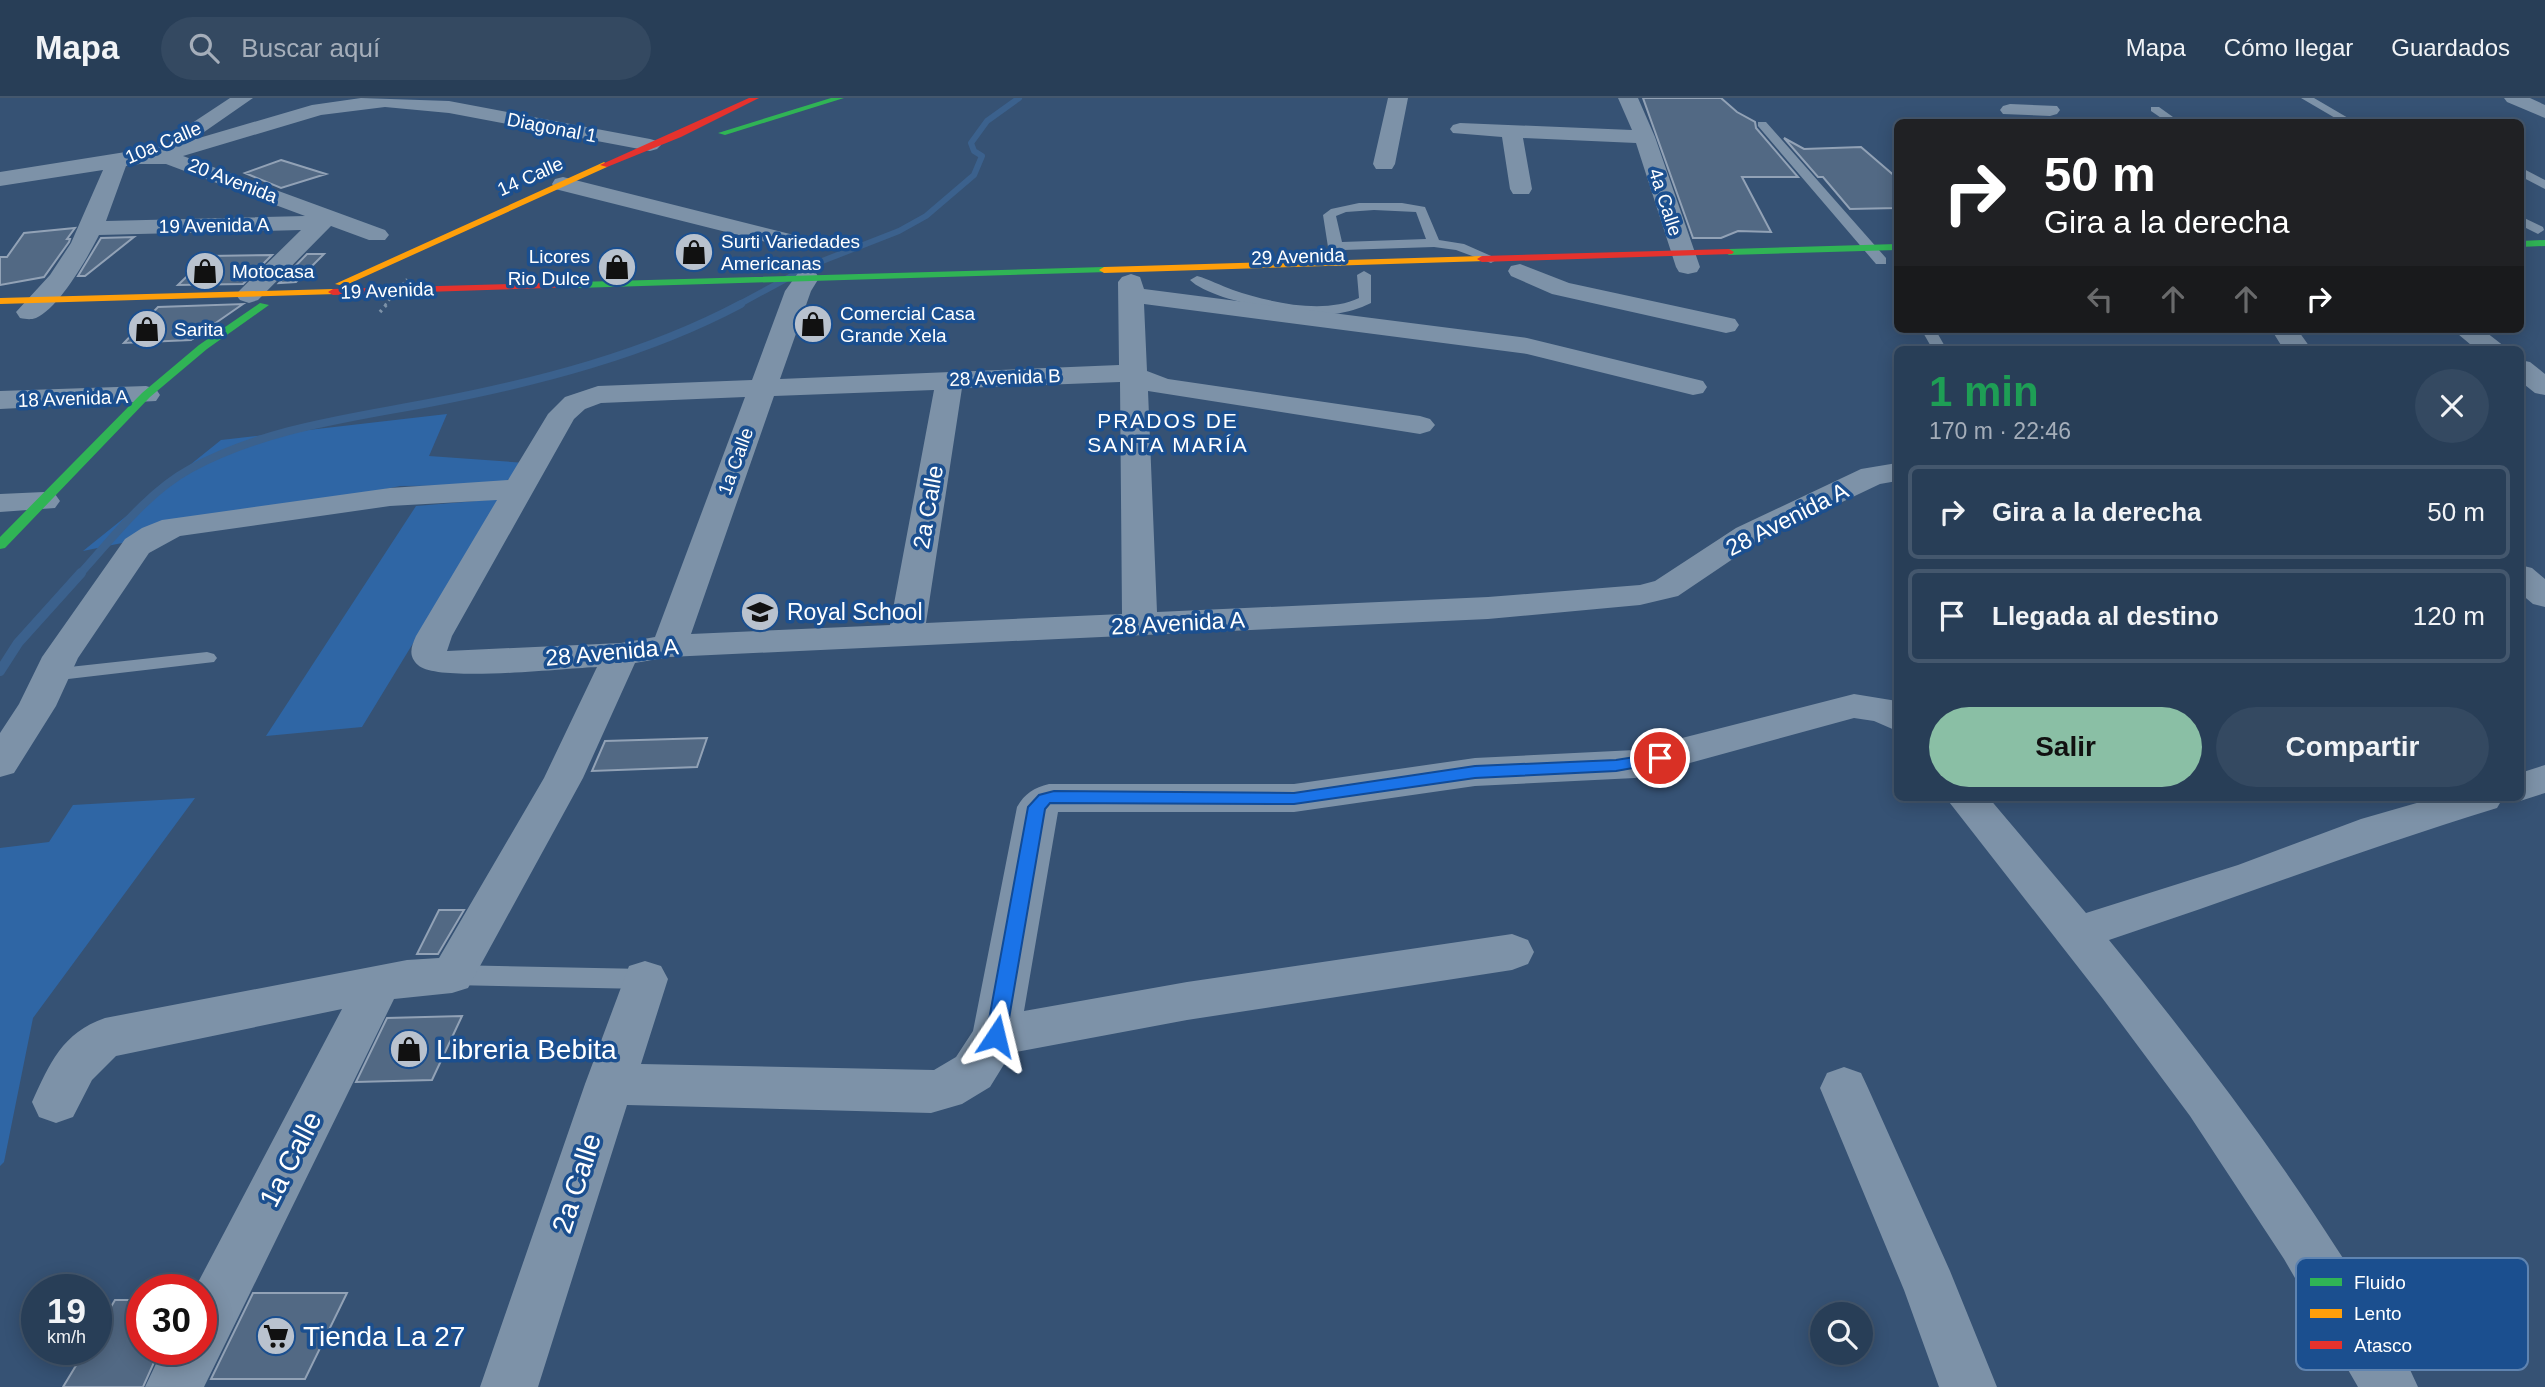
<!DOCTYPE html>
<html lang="es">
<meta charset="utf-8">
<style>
body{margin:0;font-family:Helvetica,sans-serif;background:#344961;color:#f1f3f6;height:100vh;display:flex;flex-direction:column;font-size:26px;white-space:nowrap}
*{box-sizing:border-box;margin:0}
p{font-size:23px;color:#a5aeba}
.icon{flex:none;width:38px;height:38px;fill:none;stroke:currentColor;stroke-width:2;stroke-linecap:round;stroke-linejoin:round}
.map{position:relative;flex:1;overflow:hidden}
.panel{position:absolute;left:1894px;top:248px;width:630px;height:455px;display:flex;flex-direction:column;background:#283e57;border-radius:10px;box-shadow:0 4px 18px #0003,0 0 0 2px #44576d}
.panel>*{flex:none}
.hud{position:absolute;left:1894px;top:21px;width:630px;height:214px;border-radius:10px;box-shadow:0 4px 18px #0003,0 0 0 2px #44576d;background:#202124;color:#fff;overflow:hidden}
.buttons{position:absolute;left:1810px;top:1204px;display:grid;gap:14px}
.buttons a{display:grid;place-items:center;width:63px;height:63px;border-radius:50%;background:#283e57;box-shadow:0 4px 18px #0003,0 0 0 2px #44576d;font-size:35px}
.speed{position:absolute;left:21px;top:1176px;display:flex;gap:14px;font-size:35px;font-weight:700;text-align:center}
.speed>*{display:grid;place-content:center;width:91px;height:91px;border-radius:50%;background:#283e57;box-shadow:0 4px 18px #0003,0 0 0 2px #44576d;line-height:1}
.speed small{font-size:18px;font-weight:400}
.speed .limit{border:10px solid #d22;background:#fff;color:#111}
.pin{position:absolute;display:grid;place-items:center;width:60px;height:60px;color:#fff;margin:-30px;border:4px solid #fff;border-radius:50%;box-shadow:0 2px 7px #0007}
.me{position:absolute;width:77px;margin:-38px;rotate:10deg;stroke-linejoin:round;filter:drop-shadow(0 0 5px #0008)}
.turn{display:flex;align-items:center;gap:24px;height:147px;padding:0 35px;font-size:32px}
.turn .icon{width:91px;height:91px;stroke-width:2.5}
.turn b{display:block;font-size:49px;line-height:60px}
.lanes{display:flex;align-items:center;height:66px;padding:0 35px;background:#0003;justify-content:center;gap:35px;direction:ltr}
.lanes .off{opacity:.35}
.round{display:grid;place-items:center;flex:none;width:74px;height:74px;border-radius:37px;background:#344961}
.headline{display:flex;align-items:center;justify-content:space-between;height:119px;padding:0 35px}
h1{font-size:42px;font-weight:600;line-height:52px;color:#1e9e55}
.button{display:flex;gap:14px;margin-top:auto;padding:14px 35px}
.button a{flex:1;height:80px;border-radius:42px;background:#8abfa5;color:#111;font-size:28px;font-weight:600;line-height:80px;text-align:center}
.button a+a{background:#344961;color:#f1f3f6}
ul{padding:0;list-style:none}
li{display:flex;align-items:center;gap:21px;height:94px;margin:0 14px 10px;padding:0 21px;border:4px solid #44576d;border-radius:10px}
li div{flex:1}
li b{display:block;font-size:26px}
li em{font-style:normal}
header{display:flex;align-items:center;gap:42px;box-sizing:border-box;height:98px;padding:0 35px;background:#283e57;border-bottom:2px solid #44576d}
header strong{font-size:33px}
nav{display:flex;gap:38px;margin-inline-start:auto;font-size:24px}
.search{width:490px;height:63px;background:#344961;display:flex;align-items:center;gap:18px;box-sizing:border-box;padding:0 24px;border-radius:38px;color:#a5aeba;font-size:26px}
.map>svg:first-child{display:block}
.green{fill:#2f66a5}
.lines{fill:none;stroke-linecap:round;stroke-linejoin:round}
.stream-far2{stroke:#3b618d;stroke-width:6}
.stream-far1{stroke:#3b618d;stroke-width:8}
.stream{stroke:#3b618d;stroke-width:10}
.building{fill:#526984;stroke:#92a2b6;stroke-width:2}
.lane{fill:#7d92a8;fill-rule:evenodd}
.street{fill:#7d92a8;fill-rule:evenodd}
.fast{fill:#30b455;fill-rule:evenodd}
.slow{fill:#ff9f0a;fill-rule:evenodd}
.jam{fill:#e5322d;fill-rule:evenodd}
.path-bridge-far1{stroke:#7d92a8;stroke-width:2.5;stroke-dasharray:2 3.5;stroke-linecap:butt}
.path-bridge{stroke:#7d92a8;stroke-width:3.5;stroke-dasharray:2.5 4.5;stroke-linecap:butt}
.route{fill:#1a73e8;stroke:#114b97;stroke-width:2}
.labels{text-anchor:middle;stroke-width:7;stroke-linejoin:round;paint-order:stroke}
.far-street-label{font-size:19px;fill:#fff;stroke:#1b4f8f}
.far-poi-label{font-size:19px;fill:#fff;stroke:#1b4f8f;text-anchor:start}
.far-neighbourhood-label{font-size:21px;letter-spacing:2px;fill:#fff;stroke:#1b4f8f}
.street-label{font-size:23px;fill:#fff;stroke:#1b4f8f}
.poi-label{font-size:23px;fill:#fff;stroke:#1b4f8f;text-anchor:start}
.near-poi-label{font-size:28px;fill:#fff;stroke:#1b4f8f;text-anchor:start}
.near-street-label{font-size:28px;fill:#fff;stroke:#1b4f8f}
.key{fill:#1b4f8f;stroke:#5f84b1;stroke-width:2}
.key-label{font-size:19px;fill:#fff}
</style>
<header>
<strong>Mapa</strong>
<div class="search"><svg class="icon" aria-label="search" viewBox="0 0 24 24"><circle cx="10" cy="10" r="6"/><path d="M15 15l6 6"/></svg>Buscar aquí</div>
<nav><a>Mapa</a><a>Cómo llegar</a><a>Guardados</a></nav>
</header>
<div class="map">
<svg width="2545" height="1289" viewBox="0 0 2545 1289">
<rect width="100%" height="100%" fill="#365274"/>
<path class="green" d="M 447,316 L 429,358 L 526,365 L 502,387 L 400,388 L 83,453 L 221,342 Z
M 501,401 L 362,629 L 266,638 L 416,408 Z
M 195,700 L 33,920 L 4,1064 L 0,1068 L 0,750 L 49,744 L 73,707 Z"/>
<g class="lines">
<path class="stream-far2" d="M 738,207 L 812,167 L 899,133 L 926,118 L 974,77 L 982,58 L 974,53 L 971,45 L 987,23 L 1019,0"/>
<path class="stream-far1" d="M 79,477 C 112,441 146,395 190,371 C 265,330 351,320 434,304 C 538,284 647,256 741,206"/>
<path class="stream" d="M 0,573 L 18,545 L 81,475"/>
</g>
<path class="building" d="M 1643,0 L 1721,0 L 1737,14 L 1755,24 L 1756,30 L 1798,79 L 1742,79 L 1771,134 L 1738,133 L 1721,140 L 1693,140 Z
M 1784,40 L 1804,51 L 1861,49 L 1897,80 L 1897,110 L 1850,111 L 1823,79 L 1818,79 Z
M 281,62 L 326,76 L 281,90 L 245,75 Z
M 75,130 L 67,141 L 70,141 L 69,144 L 44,179 L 0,187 L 0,159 L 7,159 L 24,135 Z
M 134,139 L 85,178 L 78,178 L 101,140 Z
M 307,156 L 324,156 L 296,184 L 279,185 Z
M 272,157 L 243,186 L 178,187 L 208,158 Z
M 243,206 L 191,242 L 124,245 L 158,209 Z
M 707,640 L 697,669 L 592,673 L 605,643 Z
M 439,812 L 464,812 L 438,856 L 417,856 Z
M 462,918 L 432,982 L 356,984 L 387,920 Z
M 253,1195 L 347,1195 L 305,1281 L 211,1281 Z
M 115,1202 L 142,1202 L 142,1251 L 160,1251 L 143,1289 L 63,1289 L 86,1251 L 96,1251 L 96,1234 Z"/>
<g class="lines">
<path class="lane" d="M 2301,0 L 2314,0 L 2355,24 L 2342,24 Z
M 2151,9 L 2159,9 L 2180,24 L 2167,24 L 2151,13 Z
M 2429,21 L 2435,24 L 2422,24 L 2424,22 Z
M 1758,24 L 1766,24 L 1886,160 L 1886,166 L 1876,166 L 1758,28 Z
M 2520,69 L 2545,82 L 2545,91 L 2520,78 Z
M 1359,105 L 1402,105 L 1425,109 L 1439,142 L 1464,146 L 1498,161 L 1491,165 L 1456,152 L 1434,149 L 1343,152 L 1341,168 L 1331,168 L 1323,117 L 1331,111 ZM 1374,112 L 1416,114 L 1426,141 L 1342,144 L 1336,118 L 1346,114 Z
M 2520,118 L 2543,129 L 2544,132 L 2538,136 L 2520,127 Z
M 1364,173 L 1371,177 L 1371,205 C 1359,211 1348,214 1334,216 C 1302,218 1212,204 1190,182 L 1197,178 C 1209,181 1221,188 1233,192 C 1269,204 1323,217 1359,200 L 1357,177 Z
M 1921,231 L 1935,231 L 1947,252 L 1933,252 Z
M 207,554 L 214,556 L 217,560 L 214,564 L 51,583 L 44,582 L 41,577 L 44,572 L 51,571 Z
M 452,867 L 645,871 L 654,874 L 657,881 L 654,888 L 645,891 L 452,887 L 443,884 L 440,877 L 443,870 Z"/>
<path class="street" d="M 230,0 L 253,0 L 194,41 L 180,41 L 177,37 L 180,33 Z
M 361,0 L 449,3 L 650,41 L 657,43 L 661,47 L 657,51 L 650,53 L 449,15 L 385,9 L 321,17 L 183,58 L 385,132 L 389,137 L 385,142 L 369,142 L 331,128 L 258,202 L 249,205 L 240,202 L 236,197 L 240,192 L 301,132 L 99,137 C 88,159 59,210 36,220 C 30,222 26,221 20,220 L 16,214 L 50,177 L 71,145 L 103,72 L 0,88 L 0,74 L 182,45 L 312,7 ZM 140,66 L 166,66 L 305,118 L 106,123 L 126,68 Z
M 1388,0 L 1408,0 L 1395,66 L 1392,71 L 1376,71 L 1373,66 Z
M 1618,0 L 1638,0 L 1655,39 L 1700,169 L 1697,174 L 1688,176 L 1679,174 L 1676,169 L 1636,45 L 1523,40 L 1532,91 L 1529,96 L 1513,96 L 1510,91 L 1502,39 L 1453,35 L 1450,31 L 1453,27 L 1460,25 L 1632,32 Z
M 2504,0 L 2530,0 L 2545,7 L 2545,20 L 2507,4 Z
M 2010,6 L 2057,8 L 2060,12 L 2057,16 L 2050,18 L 2003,16 L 2000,12 L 2003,8 Z
M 563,79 L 798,138 L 802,143 L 798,148 L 790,150 L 555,91 L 552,86 L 555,81 Z
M 1520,166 L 1569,185 L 1726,219 L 1735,221 L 1739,227 L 1735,233 L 1726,235 L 1552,196 L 1511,178 L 1508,173 L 1511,168 Z
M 807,173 L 816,175 L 819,180 L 811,193 L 780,281 L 1119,267 L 1118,184 L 1122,179 L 1131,176 L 1140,179 L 1144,191 L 1527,240 L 1703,283 L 1707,289 L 1703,295 L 1693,297 L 1527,256 L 1144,206 L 1147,273 L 1168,281 L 1420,318 L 1430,321 L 1435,327 L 1430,333 L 1420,336 L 1148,293 L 1157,514 L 1488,499 L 1640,487 L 1655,483 L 1736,430 L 1861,371 L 1897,365 L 1897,383 L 1880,386 L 1758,444 L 1678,498 L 1640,507 L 1488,521 L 669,559 L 635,565 L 583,680 L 468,890 L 452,895 L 394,901 L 204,1289 L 145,1289 L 163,1251 L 201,1251 L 201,1192 L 194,1192 L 342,911 L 116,958 L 92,982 L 73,1019 L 56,1025 L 39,1019 L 32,1004 C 50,965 62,935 105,920 L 407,862 L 439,860 L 544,680 L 597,569 C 567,570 436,585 418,567 C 408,558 411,549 416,538 L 497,402 L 390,408 L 180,438 L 149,455 L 78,560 L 56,608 L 14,675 L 0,679 L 0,635 L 19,606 L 42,559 L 125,441 L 142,430 L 162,422 L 390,390 L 508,382 L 548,316 L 565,299 L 598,288 L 752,282 L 785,193 L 798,175 ZM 1120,284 L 1122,516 L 926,525 L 962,290 ZM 934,292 L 890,527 L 691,536 L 774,298 ZM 745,299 L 655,539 L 621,545 L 447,553 L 452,538 L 574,321 L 585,311 L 601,305 Z
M 2271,231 L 2297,231 L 2312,252 L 2284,252 Z
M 2452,231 L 2482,231 L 2509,252 L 2477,252 Z
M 2520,262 L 2530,264 L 2545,276 L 2545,297 L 2535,295 L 2520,283 Z
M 146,288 L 156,291 L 160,297 L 156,303 L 0,311 L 0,293 Z
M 44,394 L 55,396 L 60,403 L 55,410 L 0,414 L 0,396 Z
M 2520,467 L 2532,470 L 2545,481 L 2545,509 L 2533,506 L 2520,495 Z
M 1854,596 L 1897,603 L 1897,633 L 1874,623 L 1854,620 L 1635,680 L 1475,688 L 1294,714 L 1058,714 L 1024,913 L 1187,884 L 1512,836 L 1528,842 L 1534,854 L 1528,866 L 1512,872 L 1187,922 L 1011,955 L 990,989 L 962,1006 L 931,1015 L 627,1007 L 538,1289 L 480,1289 L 585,986 L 629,868 L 645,863 L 661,868 L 668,881 L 641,966 L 934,972 L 956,959 L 973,933 L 1017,709 C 1025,695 1034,690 1049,686 L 1294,686 L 1475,660 L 1635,652 Z
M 2545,667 L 2545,695 L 2520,703 L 2510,700 L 2520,700 L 2520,675 Z
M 1946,700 L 1989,700 L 2086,815 L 2238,767 L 2361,721 L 2434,700 L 2503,700 L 2497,710 C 2366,750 2239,799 2109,842 C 2190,941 2268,1043 2337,1151 C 2366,1195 2397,1240 2418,1289 L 2358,1289 L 2284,1161 L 2190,1018 L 2103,901 Z
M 1844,969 L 1861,975 L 1868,990 L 1950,1173 L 1997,1289 L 1939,1289 L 1904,1192 L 1820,990 L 1827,975 Z"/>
<path class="fast" d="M 831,0 L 844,0 L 725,37 L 718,35 Z
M 2545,142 L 2545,148 L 2520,149 L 2520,143 Z
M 1897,146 L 1897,152 L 1729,157 L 1724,154 L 1729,151 Z
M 1104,169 L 1109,172 L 1108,174 L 577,190 L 572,187 L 577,184 Z
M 260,205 L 269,207 L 207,251 L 150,299 L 5,450 L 0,451 L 0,439 L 142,295 L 199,247 Z"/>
<path class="slow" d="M 604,64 L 608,67 L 607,69 L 344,188 L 335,186 Z
M 1482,158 L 1486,159 L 1486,163 L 1104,175 L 1099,172 L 1104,169 Z
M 333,191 L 338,194 L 337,196 L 0,206 L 0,200 Z"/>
<path class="jam" d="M 749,0 L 759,0 L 681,39 L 607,69 L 600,67 Z
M 1729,151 L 1734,154 L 1732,156 L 1482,164 L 1477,161 L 1482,158 Z
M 577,184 L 582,187 L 581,189 L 333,197 L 328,194 L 333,191 Z"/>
<path class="path-bridge-far1" d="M 385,207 L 407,181"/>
<path class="path-bridge" d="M 380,214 L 387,206"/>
</g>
<path class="route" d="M 1660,655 L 1666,657 L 1668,660 L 1666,664 L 1616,673 L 1475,680 L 1294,706 L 1050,705 L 1045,711 L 1006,938 L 1003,944 L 996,946 L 989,944 L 986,938 L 1028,709 L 1039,697 L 1054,693 L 1294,695 L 1475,668 L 1616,662 Z"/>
<defs>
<g id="shop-disc" transform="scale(2.0125)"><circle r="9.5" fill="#b9c2ce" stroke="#1b4f8f"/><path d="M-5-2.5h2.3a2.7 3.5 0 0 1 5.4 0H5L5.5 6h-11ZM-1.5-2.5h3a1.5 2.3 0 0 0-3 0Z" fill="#111"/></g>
<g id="school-disc" transform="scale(2.0125)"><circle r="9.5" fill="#b9c2ce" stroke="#1b4f8f"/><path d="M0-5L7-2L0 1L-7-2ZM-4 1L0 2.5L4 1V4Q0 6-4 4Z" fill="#111"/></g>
<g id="supermarket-disc" transform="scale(2.0125)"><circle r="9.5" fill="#b9c2ce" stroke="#1b4f8f"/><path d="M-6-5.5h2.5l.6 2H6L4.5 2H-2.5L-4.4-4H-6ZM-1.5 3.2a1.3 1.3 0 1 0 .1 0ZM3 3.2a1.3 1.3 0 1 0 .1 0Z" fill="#111"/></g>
</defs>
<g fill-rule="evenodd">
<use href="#shop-disc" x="694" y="154"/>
<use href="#shop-disc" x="617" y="169"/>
<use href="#shop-disc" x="205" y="173"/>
<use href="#shop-disc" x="813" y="226"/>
<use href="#shop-disc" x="147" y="231"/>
<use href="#school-disc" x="760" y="514"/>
<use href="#shop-disc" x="409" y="951"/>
<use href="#supermarket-disc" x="276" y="1238"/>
</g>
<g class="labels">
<g class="far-street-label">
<text transform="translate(552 29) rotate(11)" y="7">Diagonal 1</text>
<text transform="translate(163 44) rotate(-23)" y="7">10a Calle</text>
<text transform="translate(530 78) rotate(-24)" y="7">14 Calle</text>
<text transform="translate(233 82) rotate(21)" y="7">20 Avenida</text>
<text transform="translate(1666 104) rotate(72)" y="7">4a Calle</text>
<text transform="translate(214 127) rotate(-1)" y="7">19 Avenida A</text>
<text transform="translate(1298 158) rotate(-2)" y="7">29 Avenida</text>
<text transform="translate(387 192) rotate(-2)" y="7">19 Avenida</text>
<text transform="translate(1005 279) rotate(-2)" y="7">28 Avenida B</text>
<text transform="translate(73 300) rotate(-2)" y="7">18 Avenida A</text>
<text transform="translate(735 363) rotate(-70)" y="7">1a Calle</text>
</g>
<g class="far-poi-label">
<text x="721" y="150">Surti Variedades<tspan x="721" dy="22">Americanas</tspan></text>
<text x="590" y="165" text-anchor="end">Licores<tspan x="590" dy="22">Rio Dulce</tspan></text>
<text x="232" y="180">Motocasa</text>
<text x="840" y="222">Comercial Casa<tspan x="840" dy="22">Grande Xela</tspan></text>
<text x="174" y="238">Sarita</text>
</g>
<g class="far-neighbourhood-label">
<text x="1168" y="330">PRADOS DE<tspan x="1168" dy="24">SANTA MARÍA</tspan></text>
</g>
<g class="street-label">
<text transform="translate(928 409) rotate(-80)" y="8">2a Calle</text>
<text transform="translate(1787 421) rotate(-27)" y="8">28 Avenida A</text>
<text transform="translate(1178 525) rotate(-3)" y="8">28 Avenida A</text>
<text transform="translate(612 554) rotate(-5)" y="8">28 Avenida A</text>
</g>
<g class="poi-label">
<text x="787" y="522">Royal School</text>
</g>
<g class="near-poi-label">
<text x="436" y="961">Libreria Bebita</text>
<text x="303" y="1248">Tienda La 27</text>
</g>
<g class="near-street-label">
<text transform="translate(290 1061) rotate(-63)" y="10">1a Calle</text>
<text transform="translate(576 1085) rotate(-72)" y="10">2a Calle</text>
</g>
</g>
<rect x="2296" y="1160" width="232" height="112" rx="10" class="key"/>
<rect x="2310" y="1180" width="32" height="8" fill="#30b455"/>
<rect x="2310" y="1211" width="32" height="9" fill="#ff9f0a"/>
<rect x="2310" y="1243" width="32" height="8" fill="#e5322d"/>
<g class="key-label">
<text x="2354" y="1191">Fluido</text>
<text x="2354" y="1222">Lento</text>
<text x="2354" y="1254">Atasco</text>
</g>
</svg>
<div class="buttons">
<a><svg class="icon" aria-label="search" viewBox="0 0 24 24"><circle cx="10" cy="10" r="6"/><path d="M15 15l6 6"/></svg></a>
</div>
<div class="speed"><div>19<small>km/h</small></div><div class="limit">30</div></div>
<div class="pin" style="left:1660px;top:660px;background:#d93025"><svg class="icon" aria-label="arrive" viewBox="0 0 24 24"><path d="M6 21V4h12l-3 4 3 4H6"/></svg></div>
<svg class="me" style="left:996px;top:938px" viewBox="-20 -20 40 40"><path d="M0-17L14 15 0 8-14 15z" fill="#1a73e8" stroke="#fff" stroke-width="4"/></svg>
<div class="hud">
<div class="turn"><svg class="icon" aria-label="right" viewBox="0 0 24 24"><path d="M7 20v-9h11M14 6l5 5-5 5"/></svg><div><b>50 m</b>Gira a la derecha</div></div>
<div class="lanes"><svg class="icon off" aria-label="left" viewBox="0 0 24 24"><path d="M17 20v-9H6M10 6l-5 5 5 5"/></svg><svg class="icon off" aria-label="ahead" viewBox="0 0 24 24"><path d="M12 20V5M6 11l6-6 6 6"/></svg><svg class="icon off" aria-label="ahead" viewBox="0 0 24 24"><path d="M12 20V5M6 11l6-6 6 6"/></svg><svg class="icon" aria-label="right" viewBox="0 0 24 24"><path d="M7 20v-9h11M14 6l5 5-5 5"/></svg></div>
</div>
<section class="panel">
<div class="headline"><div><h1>1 min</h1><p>170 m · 22:46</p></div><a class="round"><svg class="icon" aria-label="close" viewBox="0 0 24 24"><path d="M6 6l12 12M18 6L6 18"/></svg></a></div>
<ul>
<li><svg class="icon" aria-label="right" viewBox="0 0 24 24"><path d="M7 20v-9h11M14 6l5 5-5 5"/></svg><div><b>Gira a la derecha</b></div><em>50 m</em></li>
<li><svg class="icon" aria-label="arrive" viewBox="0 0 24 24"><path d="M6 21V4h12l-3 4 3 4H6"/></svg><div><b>Llegada al destino</b></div><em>120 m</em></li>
</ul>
<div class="button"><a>Salir</a><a>Compartir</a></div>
</section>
</div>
